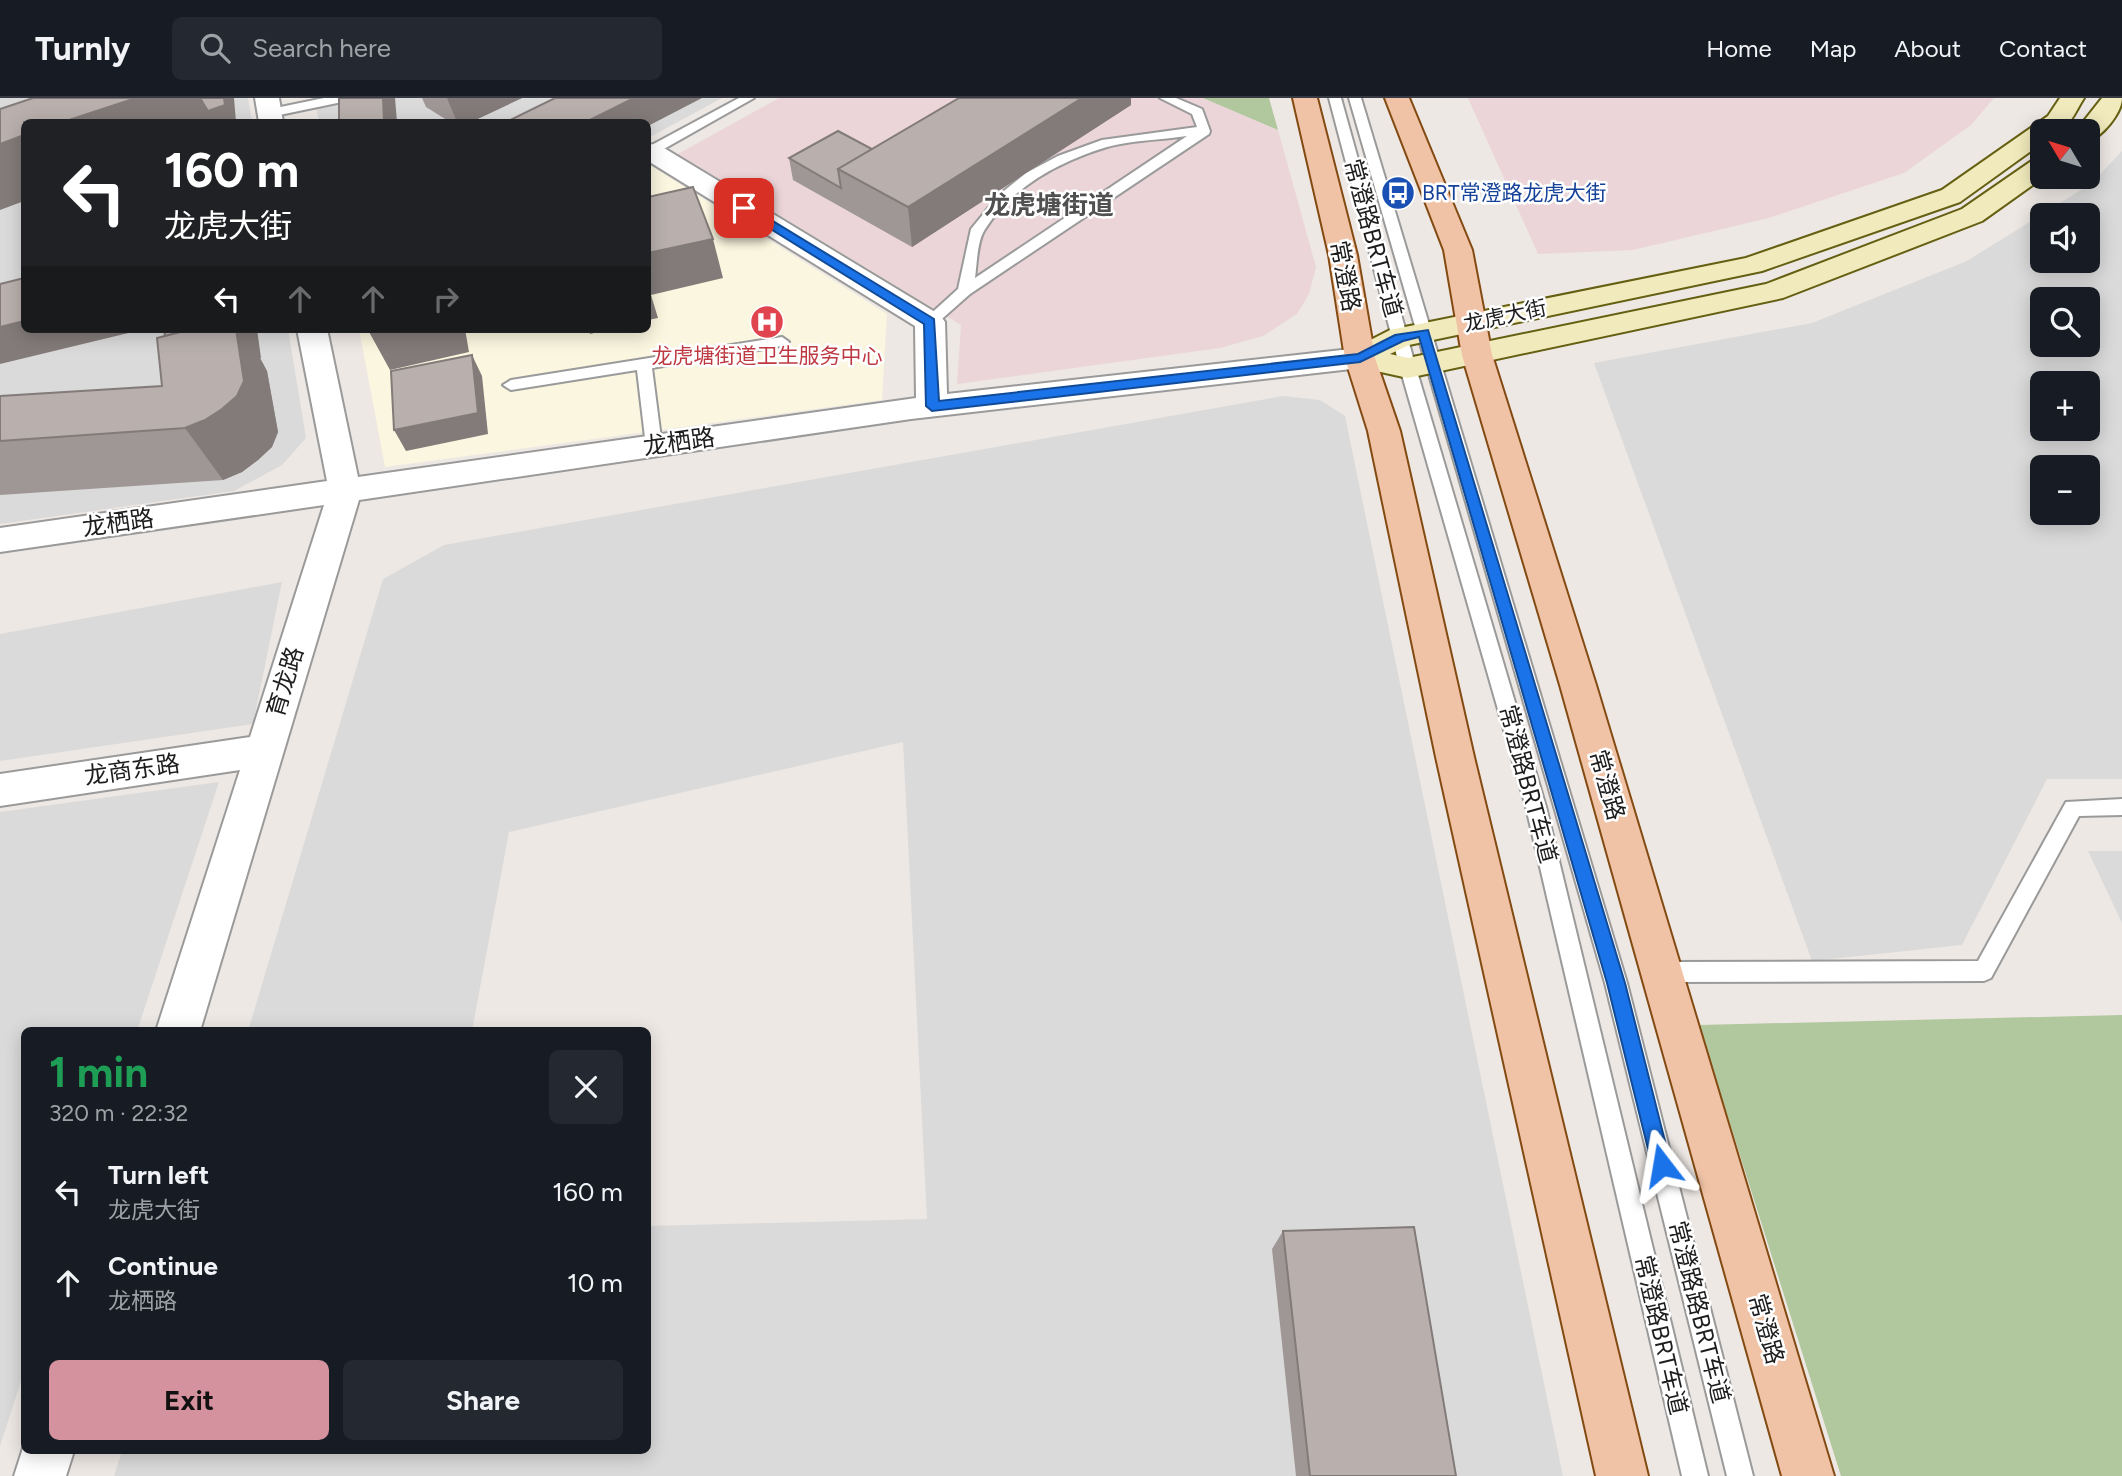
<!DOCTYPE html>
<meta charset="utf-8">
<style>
body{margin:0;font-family:Figtree,"Noto Sans SC",sans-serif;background:#242831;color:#f1f3f6;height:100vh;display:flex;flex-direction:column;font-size:26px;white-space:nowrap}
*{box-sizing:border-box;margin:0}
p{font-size:23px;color:#9ea1a6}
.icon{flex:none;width:38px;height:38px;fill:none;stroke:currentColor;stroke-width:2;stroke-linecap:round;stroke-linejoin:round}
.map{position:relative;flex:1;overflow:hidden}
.drawer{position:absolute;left:21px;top:929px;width:630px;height:427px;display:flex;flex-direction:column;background:#171b24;border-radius:10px;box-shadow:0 4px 18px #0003}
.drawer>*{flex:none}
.guide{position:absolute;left:21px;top:21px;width:630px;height:214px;border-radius:10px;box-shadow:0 4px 18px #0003;background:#202124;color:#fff;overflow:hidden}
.needle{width:46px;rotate:308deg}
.buttons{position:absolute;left:2030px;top:21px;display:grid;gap:14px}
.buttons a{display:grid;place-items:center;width:70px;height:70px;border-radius:10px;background:#171b24;box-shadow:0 4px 18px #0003;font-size:35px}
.pin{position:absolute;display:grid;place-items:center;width:60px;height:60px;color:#fff;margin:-30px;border-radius:14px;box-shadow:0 4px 10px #0006}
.me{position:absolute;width:77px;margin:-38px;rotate:346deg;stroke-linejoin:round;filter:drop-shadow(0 0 5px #0008)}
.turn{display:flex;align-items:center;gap:24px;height:147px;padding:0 28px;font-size:32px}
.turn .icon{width:91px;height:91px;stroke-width:2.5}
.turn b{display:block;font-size:49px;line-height:60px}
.lanes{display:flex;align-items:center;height:66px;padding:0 28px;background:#0003;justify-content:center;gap:35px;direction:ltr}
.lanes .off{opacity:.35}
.round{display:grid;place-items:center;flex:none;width:74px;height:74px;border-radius:10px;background:#242831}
.summary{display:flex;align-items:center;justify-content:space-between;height:119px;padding:0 28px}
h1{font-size:42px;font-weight:700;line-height:52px;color:#1e9e55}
.action{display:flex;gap:14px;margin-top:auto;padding:14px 28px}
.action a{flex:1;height:80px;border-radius:10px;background:#d4919e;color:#111;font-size:28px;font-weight:700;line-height:80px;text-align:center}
.action a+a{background:#242831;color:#f1f3f6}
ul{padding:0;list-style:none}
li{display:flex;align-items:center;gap:21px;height:91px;padding:0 28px}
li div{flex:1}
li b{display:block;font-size:26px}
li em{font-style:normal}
header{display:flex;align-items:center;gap:42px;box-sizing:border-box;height:98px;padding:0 35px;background:#171b24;border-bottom:2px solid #363941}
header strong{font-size:33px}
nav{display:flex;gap:38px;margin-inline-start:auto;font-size:24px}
.search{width:490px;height:63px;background:#242831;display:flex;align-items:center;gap:18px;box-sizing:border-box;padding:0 24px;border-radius:10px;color:#9ea1a6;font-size:26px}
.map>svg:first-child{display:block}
.residential{fill:#dbdada;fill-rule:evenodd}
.commercial{fill:#ebd5d8}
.education{fill:#faf6df}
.forest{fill:#b1c79d}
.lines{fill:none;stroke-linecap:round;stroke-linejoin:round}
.lane-casing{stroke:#9a9a9a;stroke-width:4}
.street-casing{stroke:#9a9a9a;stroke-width:4}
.secondary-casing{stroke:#655f12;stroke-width:4}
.primary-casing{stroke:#834a12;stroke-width:4}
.lane{fill:#fff;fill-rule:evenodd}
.street{fill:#fff;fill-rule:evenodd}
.secondary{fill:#f1eabd;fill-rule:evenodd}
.primary{fill:#f0c3a6;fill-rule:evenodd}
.wall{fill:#9f9795}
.shaded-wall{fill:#827b79}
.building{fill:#b9b0ad;stroke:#827b79;stroke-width:2}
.route{fill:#1a73e8;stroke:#114b97;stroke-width:2}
.labels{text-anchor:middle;stroke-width:5;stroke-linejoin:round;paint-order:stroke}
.far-transit-label{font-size:21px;fill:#164399;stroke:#fff;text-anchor:start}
.far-street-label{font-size:21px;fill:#1d1d1d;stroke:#fff}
.far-health-label{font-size:21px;fill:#be3a42;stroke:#fff}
.street-label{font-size:24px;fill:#1d1d1d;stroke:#fff}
.far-district-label{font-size:26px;font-weight:bold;fill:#505050;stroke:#fff}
</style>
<header>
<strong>Turnly</strong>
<div class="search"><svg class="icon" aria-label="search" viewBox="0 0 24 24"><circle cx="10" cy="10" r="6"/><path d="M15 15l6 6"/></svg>Search here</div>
<nav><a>Home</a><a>Map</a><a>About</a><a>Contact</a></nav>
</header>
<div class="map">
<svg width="2122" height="1378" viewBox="0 0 2122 1378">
<rect width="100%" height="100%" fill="#ede8e4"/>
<path class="residential" d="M 0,0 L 248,0 L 252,24 L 24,24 L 24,231 L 288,231 L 306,340 L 282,367 L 234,393 L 0,426 Z
M 314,0 L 722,0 L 648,40 L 648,24 L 319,24 Z
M 2122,53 L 2122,681 L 2047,681 L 1962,847 L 1812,863 L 1594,265 L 1812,225 L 1967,163 L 2092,85 ZM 2088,117 L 2088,163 L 2042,163 L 2042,117 ZM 2088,201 L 2088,247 L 2042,247 L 2042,201 ZM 2088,285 L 2088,331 L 2042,331 L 2042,285 ZM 2088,369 L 2088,415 L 2042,415 L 2042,369 Z
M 1283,298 L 1320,302 L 1345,318 L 1563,1378 L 114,1378 L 122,1353 L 648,1353 L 648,1128 L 927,1121 L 903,644 L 509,734 L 472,933 L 248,933 L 383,481 L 444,447 Z
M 282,484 L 253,626 L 0,663 L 0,536 Z
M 219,684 L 137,933 L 24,933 L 24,1274 L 0,1348 L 0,714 Z
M 2088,753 L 2122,753 L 2122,825 Z"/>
<path class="commercial" d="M 779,0 L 1203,0 L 1278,32 L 1316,169 L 1309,196 L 1297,216 L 1263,238 L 1220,250 L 957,286 L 961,227 L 678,56 Z
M 1468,0 L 1994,0 L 1971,27 L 1904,75 L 1769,120 L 1633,152 L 1538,156 Z"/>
<path class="education" d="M 651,68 L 887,216 L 882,302 L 385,369 L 359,231 L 648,231 L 648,70 Z"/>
<path class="forest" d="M 1203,0 L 1269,0 L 1278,32 Z
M 2122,917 L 2122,1378 L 1841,1378 L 1699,927 Z"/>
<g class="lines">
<g class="lane-casing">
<path id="lane" d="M 324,0 L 348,0 L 342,4 L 270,19 L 264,15 L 266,12 Z
M 739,0 L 754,0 L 655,56 L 648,56 L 648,49 Z
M 1160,0 L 1176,0 L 1202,11 L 1210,33 L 1209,36 L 970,196 L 935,227 L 925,227 L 923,224 L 925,221 L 958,191 L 971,131 L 999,97 L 1026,75 L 1058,58 L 1102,42 L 1197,29 L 1192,16 ZM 1187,38 L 975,180 C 977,166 977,145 984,133 C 1011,89 1060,63 1107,49 C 1132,42 1161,42 1187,38 Z
M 1329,0 L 1341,0 L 1416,270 L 1546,709 L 1708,1378 L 1682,1378 L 1526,709 L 1400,270 Z
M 1349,0 L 1361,0 L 1627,885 L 1753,1378 L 1727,1378 L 1605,885 Z
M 782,239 L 789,244 L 787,247 L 652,270 L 662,348 L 654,353 L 646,348 L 637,272 L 511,292 L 503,287 L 511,282 Z
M 2122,701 L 2122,717 L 2079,718 L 1991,880 L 1984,883 L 1662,884 L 1655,881 L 1651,874 L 1655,867 L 1662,864 L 1978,863 L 2066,704 Z"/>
</g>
<g class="street-casing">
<path id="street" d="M 255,0 L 279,0 L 283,24 L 259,24 Z
M 648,46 L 659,47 L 940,217 L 945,224 L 947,296 L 1360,250 L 1371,253 L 1375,260 L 1371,267 L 1360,270 L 911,321 L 359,402 L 200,933 L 156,933 L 240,672 L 0,708 L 0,676 L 250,639 L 324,407 L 0,454 L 0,430 L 327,383 L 297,231 L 327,231 L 358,379 L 916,300 L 915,228 L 648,63 Z
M 24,1347 L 24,1353 L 74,1353 L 66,1378 L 14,1378 Z"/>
</g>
<g class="secondary-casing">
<path id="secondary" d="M 2060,0 L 2084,0 C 2070,22 2071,33 2042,33 L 2042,45 L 1960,104 L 1762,173 L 1409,247 L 1390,256 L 1408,260 L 1766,186 L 1962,111 L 2033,62 L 2042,60 L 2044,79 L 1982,123 L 1783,200 L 1408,280 L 1349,267 L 1345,260 L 1349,253 L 1390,232 L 1746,160 L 1942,92 L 2048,18 Z
M 2102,0 L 2122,0 C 2122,15 2102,39 2088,43 L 2088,33 L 2076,33 Z"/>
</g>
<g class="primary-casing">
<path id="primary" d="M 1293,0 L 1317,0 L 1357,157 L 1375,260 L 1400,333 L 1474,659 L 1648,1378 L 1596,1378 L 1436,659 L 1368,333 L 1345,260 L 1329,157 Z
M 1385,0 L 1409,0 L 1472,152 L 1492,257 L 1596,587 L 1834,1378 L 1782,1378 L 1560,587 L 1462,257 L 1444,152 Z"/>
</g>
<use href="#lane" class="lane"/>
<use href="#street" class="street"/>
<use href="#secondary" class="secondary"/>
<use href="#primary" class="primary"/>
</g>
<path class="wall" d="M 422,0 L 522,0 L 471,24 L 450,24 L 426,9 Z
M 959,0 L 1131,0 L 1131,7 L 912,149 L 793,82 L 789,60 L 872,51 Z
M 165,238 L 261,260 L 260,260 L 267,273 L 278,334 L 272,349 L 258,362 L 242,374 L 223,382 L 0,397 L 0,298 L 162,288 Z
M 1283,1133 L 1456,1378 L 1296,1378 L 1272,1151 Z"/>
<path class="shaded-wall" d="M 136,0 L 234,0 L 236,24 L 63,24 Z
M 383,0 L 395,0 L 397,24 L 384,24 Z
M 447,0 L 522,0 L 471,24 L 457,24 Z
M 634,0 L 702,0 L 648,28 L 648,24 L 586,24 Z
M 1082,0 L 1131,0 L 1131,7 L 912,149 L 908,109 Z
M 24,37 L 24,103 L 0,112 L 0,46 Z
M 713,141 L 723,180 L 651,197 L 658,220 L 648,222 L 648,155 Z
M 24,223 L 24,231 L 145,231 L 0,266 L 0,229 Z
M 234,231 L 257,231 L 261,260 L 260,260 L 267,273 L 278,334 L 272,349 L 258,362 L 242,374 L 223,382 L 185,330 Z
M 375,231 L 465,231 L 469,254 L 390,272 L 368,232 Z
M 589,231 L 610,231 L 590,236 Z
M 472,257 L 482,278 L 488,336 L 406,353 L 394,332 Z"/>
<path class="building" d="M 33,0 L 136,0 L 63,24 L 24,24 L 24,37 L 0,46 L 0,11 Z
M 200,0 L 224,0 L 225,7 L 208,13 Z
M 339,0 L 383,0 L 384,24 L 339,24 Z
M 555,0 L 634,0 L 586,24 L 506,24 Z
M 959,0 L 1082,0 L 908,109 L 838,71 Z
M 838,33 L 872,51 L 838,71 L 841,90 L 789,60 Z
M 693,89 L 713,141 L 648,155 L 648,99 Z
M 24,180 L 24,223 L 0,229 L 0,186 Z
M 164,231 L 192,231 L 165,238 Z
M 192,231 L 236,231 L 244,283 L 237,298 L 222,311 L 205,322 L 185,330 L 0,343 L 0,298 L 162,288 L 157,240 Z
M 472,257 L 478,315 L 394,332 L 391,273 Z
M 1414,1129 L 1456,1378 L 1310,1378 L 1283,1133 Z"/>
<path class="route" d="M 740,108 L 748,108 L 934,221 L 939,303 L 1358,256 L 1395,237 L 1428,232 L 1625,885 L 1671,1067 L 1669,1074 L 1662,1076 L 1655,1074 L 1652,1067 L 1607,885 L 1419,239 L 1403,243 L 1360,264 L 932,313 L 926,308 L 924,226 L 740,112 Z"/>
<defs>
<g id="bus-disc" transform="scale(1.75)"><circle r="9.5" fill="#1a4fb4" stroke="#fff"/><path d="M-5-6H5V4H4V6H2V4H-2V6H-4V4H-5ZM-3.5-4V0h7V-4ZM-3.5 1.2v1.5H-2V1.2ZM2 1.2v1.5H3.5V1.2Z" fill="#fff"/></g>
<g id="hospital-disc" transform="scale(1.75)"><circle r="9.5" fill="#e0444e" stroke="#fff"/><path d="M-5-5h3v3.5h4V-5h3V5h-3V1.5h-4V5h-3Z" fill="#fff"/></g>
</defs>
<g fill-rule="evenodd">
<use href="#bus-disc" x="1398" y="95"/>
<use href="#hospital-disc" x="767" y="224"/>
</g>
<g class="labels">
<g class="far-transit-label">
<text x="1422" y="102">BRT常澄路龙虎大街</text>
</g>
<g class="far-street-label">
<text transform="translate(1505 218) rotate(-12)" y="7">龙虎大街</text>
</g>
<g class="far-health-label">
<text x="767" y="265">龙虎塘街道卫生服务中心</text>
</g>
<g class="street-label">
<text transform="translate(1373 140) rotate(75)" y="8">常澄路BRT车道</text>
<text transform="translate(1345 178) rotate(79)" y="8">常澄路</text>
<text transform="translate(679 344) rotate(-8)" y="8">龙栖路</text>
<text transform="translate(118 425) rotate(-8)" y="8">龙栖路</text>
<text transform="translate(285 584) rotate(-73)" y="8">育龙路</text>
<text transform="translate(132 672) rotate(-8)" y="8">龙商东路</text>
<text transform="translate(1528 686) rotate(75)" y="8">常澄路BRT车道</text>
<text transform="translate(1607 687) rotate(74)" y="8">常澄路</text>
<text transform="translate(1699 1214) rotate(76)" y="8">常澄路路BRT车道</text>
<text transform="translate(1766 1231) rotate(74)" y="8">常澄路</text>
<text transform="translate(1661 1237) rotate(77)" y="8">常澄路BRT车道</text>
</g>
<g class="far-district-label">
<text x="1049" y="116">龙虎塘街道</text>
</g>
</g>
</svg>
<div class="buttons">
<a><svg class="needle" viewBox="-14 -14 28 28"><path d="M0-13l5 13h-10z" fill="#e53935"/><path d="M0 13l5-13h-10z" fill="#9ea1a6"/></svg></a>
<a><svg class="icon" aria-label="sound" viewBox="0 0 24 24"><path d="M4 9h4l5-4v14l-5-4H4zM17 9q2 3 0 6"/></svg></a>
<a><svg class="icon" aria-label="search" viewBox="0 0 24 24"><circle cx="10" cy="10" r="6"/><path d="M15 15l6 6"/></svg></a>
<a>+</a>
<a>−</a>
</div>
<div class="pin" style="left:744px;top:110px;background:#d93025"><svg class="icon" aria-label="arrive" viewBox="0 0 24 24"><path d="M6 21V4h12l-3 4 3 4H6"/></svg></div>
<svg class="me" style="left:1662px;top:1067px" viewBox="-20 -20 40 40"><path d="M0-17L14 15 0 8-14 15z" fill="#1a73e8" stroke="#fff" stroke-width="4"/></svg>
<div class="guide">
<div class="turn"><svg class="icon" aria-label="left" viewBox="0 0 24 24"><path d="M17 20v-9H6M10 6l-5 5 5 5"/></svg><div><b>160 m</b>龙虎大街</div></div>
<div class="lanes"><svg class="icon" aria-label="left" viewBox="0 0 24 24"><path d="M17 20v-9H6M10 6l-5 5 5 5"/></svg><svg class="icon off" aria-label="ahead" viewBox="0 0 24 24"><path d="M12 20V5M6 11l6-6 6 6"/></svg><svg class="icon off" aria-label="ahead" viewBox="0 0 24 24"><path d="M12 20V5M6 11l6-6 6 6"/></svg><svg class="icon off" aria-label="right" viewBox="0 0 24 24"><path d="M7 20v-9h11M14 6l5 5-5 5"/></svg></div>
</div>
<section class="drawer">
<div class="summary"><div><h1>1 min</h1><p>320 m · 22:32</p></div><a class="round"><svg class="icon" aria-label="close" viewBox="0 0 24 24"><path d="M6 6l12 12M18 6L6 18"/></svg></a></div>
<ul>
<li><svg class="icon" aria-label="left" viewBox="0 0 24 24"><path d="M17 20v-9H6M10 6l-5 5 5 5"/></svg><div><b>Turn left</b><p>龙虎大街</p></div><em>160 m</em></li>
<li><svg class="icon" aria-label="ahead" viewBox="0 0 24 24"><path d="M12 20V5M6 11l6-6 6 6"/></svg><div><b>Continue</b><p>龙栖路</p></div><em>10 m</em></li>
</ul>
<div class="action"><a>Exit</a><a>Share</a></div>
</section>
</div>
